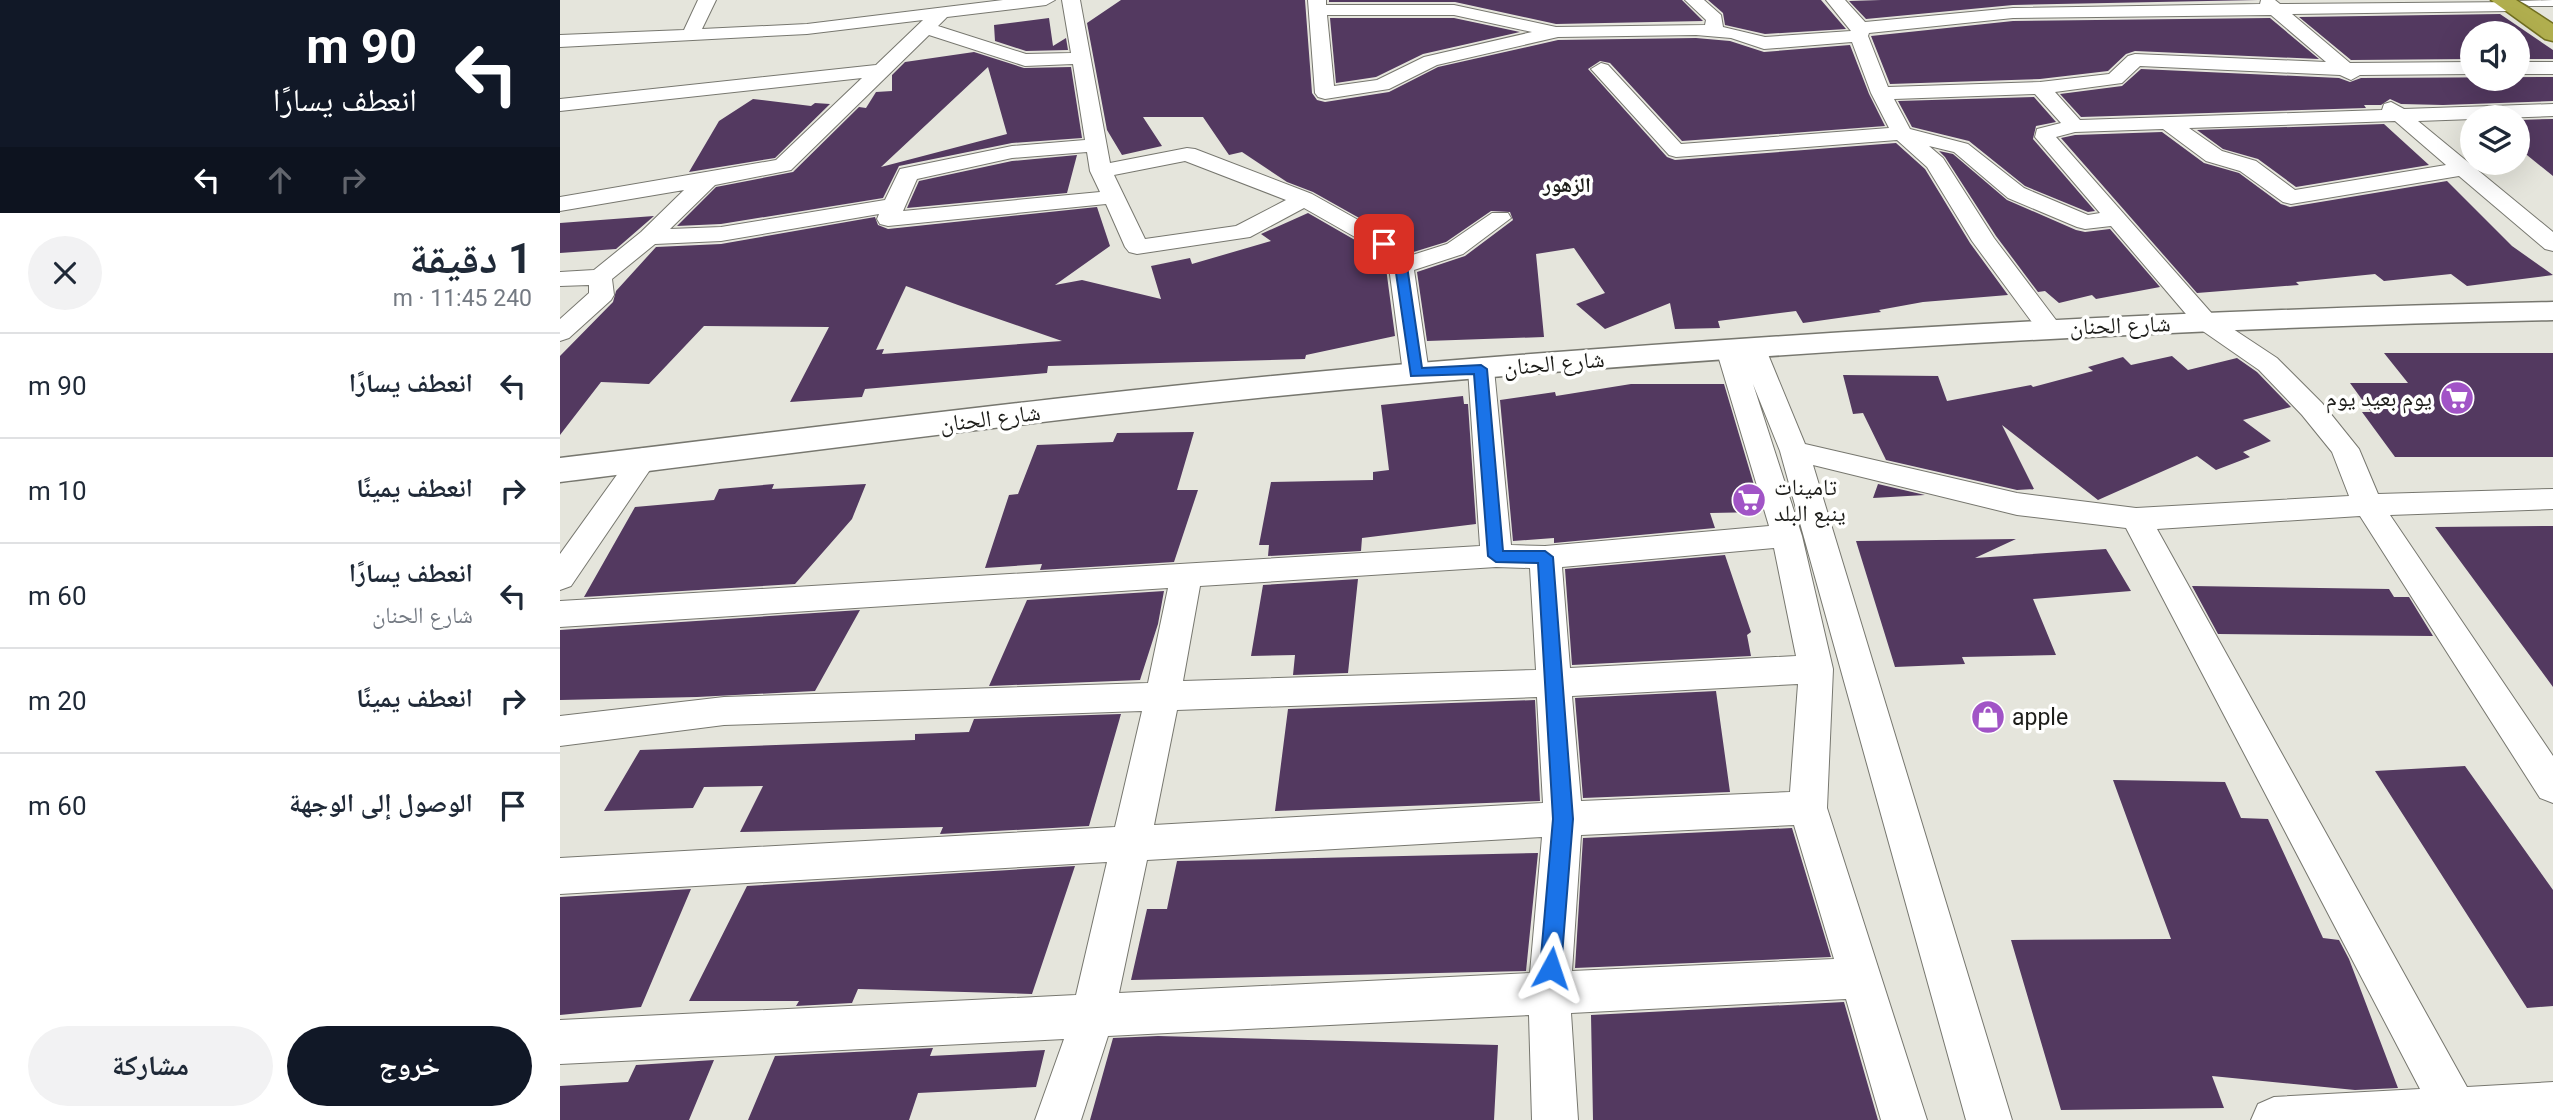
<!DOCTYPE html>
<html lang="ar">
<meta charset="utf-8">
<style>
body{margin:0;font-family:Roboto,"Noto Naskh Arabic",sans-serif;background:#f2f2f3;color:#1f2937;direction:rtl;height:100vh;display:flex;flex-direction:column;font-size:26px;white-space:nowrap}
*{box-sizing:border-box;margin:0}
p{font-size:23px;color:#747a83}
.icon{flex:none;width:38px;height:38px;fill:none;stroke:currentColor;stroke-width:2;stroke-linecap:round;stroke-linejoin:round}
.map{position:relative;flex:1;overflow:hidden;direction:ltr}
.sheet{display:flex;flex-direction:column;background:#fff;width:560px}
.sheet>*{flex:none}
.hud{background:#111827;color:#fff;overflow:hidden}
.buttons{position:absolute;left:1900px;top:21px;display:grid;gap:14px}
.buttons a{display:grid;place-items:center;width:70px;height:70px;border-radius:50%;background:#fff;box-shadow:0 7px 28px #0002;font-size:35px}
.pin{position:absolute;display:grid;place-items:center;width:60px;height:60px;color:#fff;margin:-30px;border-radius:14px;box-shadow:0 4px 10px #0006}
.me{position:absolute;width:77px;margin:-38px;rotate:5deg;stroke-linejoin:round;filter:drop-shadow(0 0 5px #0008)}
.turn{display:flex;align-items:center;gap:24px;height:147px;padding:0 28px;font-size:32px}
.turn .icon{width:91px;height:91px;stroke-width:2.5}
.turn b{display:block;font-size:49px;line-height:60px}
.lanes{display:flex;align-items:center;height:66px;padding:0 28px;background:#0003;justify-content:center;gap:35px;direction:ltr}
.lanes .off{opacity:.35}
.round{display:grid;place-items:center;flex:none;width:74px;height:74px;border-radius:37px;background:#f2f2f3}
.head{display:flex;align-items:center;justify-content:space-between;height:119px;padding:0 28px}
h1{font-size:42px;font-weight:700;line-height:52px}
.primary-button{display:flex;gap:14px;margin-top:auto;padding:14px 28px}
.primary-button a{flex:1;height:80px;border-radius:42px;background:#111827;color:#fff;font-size:28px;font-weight:700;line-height:80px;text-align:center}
.primary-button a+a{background:#f2f2f3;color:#1f2937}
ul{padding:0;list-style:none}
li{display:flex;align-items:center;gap:21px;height:105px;padding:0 28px;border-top:2px solid #e0e1e3}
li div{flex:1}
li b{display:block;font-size:26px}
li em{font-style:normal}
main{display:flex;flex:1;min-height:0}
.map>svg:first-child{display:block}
.building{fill:#533960;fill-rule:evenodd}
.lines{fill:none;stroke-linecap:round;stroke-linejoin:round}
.minor-casing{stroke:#77776f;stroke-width:2}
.secondary-casing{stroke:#77776f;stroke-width:3}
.trunk-casing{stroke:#706e1f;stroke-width:3}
.minor{fill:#fff;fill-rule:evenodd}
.secondary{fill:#fff;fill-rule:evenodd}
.trunk{fill:#b0ae4e;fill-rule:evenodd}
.route{fill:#1a73e8;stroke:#114b97;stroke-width:2}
.labels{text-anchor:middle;stroke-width:7;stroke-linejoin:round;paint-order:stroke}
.far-neighbourhood-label{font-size:21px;font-weight:bold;fill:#1d1d1a;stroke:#fffffe}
.street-label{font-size:23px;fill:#1d1d1a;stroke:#fffffe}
.poi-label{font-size:23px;fill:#1d1d1a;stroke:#fffffe;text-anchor:start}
</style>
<main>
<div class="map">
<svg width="1993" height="1120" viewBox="0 0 1993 1120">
<rect width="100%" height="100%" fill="#e5e5dc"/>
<path class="building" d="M 561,0 L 745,0 L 752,93 L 757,100 L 765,102 L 829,92 L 878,67 L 998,40 L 1136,38 L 1170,41 L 1204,52 L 1290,45 L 1309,94 L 1325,126 L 1122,141 L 1050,63 L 1040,61 L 1028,69 L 1107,157 L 1115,160 L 1336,143 L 1365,169 L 1410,243 L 1448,295 L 1363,302 L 1319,310 L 1321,312 L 1243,323 L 1236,311 L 1158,321 L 1160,328 L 1115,329 L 1110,303 L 1045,329 L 1016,304 L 1045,293 L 1014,248 L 976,254 L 984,337 L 867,341 L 857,272 L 905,256 L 953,220 L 950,212 L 931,211 L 886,242 L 847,254 L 833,237 L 753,192 L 727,182 L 682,152 L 669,155 L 643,117 L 583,117 L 602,146 L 562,155 L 547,130 L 527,23 Z
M 769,0 L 1122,0 L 1143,21 L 996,24 L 895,2 L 769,2 Z
M 1148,0 L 1261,0 L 1286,29 L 1205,34 L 1165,25 L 1163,13 Z
M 1321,0 L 1698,0 L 1453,5 L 1306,19 L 1289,1 Z
M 1940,14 L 1993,50 L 1993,59 L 1958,59 L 1958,33 L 1913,33 L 1913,59 L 1791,60 L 1739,17 Z
M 489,18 L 493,46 L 506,38 L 508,50 L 466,51 L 435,41 L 434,25 Z
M 770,18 L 894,18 L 960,32 L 863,54 L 816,77 L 776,83 Z
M 1710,18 L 1759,59 L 1575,51 L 1566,54 L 1548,71 L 1480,79 L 1330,84 L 1311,36 L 1453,21 Z
M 414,52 L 464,68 L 511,67 L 522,138 L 452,143 L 339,166 L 323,198 L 161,224 L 117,226 L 156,187 L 233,172 L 299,107 L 306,108 L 316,92 L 332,91 L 332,75 L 345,62 ZM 428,67 L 447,134 L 321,167 Z
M 1581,69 L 1779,78 L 1790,82 L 1801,78 L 1993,77 L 1993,101 L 1883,105 L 1841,104 L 1830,99 L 1821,105 L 1804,105 L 1806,108 L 1521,117 L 1500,94 L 1562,86 Z
M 1474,97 L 1496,122 L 1476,126 L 1473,139 L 1535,211 L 1528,212 L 1465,186 L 1409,141 L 1352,127 L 1338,101 Z
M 193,99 L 251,106 L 255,103 L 270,104 L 215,158 L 129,172 L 159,121 Z
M 1993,119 L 1993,176 L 1962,151 L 1958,151 L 1958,120 Z
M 1824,124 L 1869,165 L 1736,187 L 1698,159 L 1663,149 L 1637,130 Z
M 1602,132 L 1644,163 L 1679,173 L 1721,204 L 1730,207 L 1887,181 L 1952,246 L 1993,275 L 1907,286 L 1891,274 L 1824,281 L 1815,274 L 1736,282 L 1739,285 L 1637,293 L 1501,138 L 1515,135 Z
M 1379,151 L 1393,154 L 1447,200 L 1516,230 L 1525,232 L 1550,229 L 1600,287 L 1536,299 L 1532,295 L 1499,303 L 1485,291 L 1478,292 L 1436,236 L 1385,157 Z
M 517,155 L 507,193 L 347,208 L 359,181 L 452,161 Z
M 537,207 L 550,246 L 495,285 L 522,280 L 601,299 L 591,266 L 630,258 L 632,264 L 711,241 L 701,234 L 748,213 L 814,251 L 826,268 L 835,336 L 746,355 L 745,359 L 488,366 L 487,373 L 305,389 L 302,397 L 230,402 L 269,327 L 144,326 L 89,384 L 41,382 L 0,435 L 0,356 L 53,302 L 56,291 L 96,247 L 161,244 L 315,217 L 318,225 L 328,229 ZM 346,286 L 398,305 L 502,341 L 322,354 L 324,349 L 316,350 Z
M 94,216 L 56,249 L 0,253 L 0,223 Z
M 1824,353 L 1993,353 L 1993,457 L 1835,457 L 1802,412 L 1811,412 L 1790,383 L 1848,383 Z
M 1612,356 L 1628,370 L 1677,358 L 1697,372 L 1731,407 L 1683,420 L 1711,441 L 1683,452 L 1690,457 L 1656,470 L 1637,456 L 1538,500 L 1442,425 L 1474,489 L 1457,490 L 1326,460 L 1303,413 L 1293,414 L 1283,375 L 1378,376 L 1387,401 L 1471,385 L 1473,387 L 1533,371 L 1528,367 L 1563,357 L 1571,365 Z
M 1071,384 L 1164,384 L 1202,512 L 1150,513 L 1155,528 L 994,543 L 994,538 L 953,541 L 940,400 L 995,392 L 996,396 Z
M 903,396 L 904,404 L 908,404 L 916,524 L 802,538 L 801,551 L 708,556 L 709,545 L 699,545 L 711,482 L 813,480 L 813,472 L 829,470 L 821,405 Z
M 634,432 L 617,490 L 638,490 L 614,562 L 480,570 L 482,564 L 425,568 L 449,495 L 458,494 L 477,445 L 553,442 L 557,433 Z
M 214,484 L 212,489 L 306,484 L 292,519 L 235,584 L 24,597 L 75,507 L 154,500 L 159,489 Z
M 1318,484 L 1365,495 L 1313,498 Z
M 1993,526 L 1993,687 L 1875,527 Z
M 1456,539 L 1415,558 L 1546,549 L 1571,591 L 1473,599 L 1496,655 L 1402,657 L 1405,664 L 1335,667 L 1296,541 Z
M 1165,555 L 1191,632 L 1187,635 L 1191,656 L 1012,665 L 1005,569 Z
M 798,579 L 788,673 L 733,675 L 735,655 L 691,656 L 703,585 Z
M 1632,586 L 1829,589 L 1834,597 L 1849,597 L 1873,636 L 1658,634 Z
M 604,591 L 598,624 L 580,680 L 429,686 L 467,600 Z
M 300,610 L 255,691 L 137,697 L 0,700 L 0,630 Z
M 1156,691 L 1170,792 L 1023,798 L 1015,698 Z
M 975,700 L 980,801 L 715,811 L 728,709 Z
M 561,714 L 529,826 L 380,834 L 383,827 L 180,832 L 203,786 L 144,787 L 133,808 L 44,811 L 80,750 L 355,740 L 355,734 L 409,732 L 414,719 Z
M 1905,766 L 1993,890 L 1993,1006 L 1967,1008 L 1815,771 Z
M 1553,780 L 1665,782 L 1681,818 L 1708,819 L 1763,938 L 1779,940 L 1789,959 L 1838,1088 L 1795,1090 L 1652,1076 L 1664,1108 L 1501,1110 L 1451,940 L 1611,939 Z
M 1232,828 L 1271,957 L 1015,968 L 1023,838 Z
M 978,853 L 966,971 L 571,980 L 587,909 L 607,909 L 617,861 Z
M 515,866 L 472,994 L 298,989 L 292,1003 L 236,1006 L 239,1001 L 129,1001 L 187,886 Z
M 131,889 L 81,1007 L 0,1015 L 0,897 Z
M 1284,1002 L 1318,1120 L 1033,1120 L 1031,1015 Z
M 598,1036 L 938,1045 L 934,1120 L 530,1120 L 553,1038 Z
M 373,1048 L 370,1056 L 485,1050 L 476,1087 L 358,1093 L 349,1120 L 188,1120 L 215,1056 Z
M 154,1060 L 129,1120 L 0,1120 L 0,1086 L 68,1082 L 76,1065 Z"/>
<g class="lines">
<g class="minor-casing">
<path id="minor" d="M 138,0 L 156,0 L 142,29 L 247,24 L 443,0 L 495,0 L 486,5 L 387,17 L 378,26 L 466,54 L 511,53 L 502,0 L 520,0 L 550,163 L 627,148 L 635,149 L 752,194 L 832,239 L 846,257 L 887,244 L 932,213 L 948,213 L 951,218 L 903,254 L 854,270 L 869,373 L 865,379 L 856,381 L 847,379 L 843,373 L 829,267 L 816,249 L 744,208 L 690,237 L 577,254 L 569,252 L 565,247 L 546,204 L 328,226 L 320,224 L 317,219 L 319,214 L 161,241 L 95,244 L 52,279 L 54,295 L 51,300 L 9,338 L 0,341 L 0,319 L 29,293 L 29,285 L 0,286 L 0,272 L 34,270 L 81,232 L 124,190 L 0,211 L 0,197 L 216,160 L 302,78 L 0,111 L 0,99 L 316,65 L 363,20 L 247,34 L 0,47 L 0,35 L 124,30 ZM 369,35 L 465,66 L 513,64 L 525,140 L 452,146 L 340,169 L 325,200 L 161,227 L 110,229 L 155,185 L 231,170 ZM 527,152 L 530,171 L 540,192 L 343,211 L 357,179 L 452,158 ZM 625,161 L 726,200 L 676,226 L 585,239 L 554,175 Z
M 748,0 L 766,0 L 766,5 L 894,5 L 996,27 L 1145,25 L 1146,20 L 1125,0 L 1144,0 L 1161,15 L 1163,27 L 1205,37 L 1291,31 L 1266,0 L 1285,0 L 1305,22 L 1453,8 L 1700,4 L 1701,0 L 1715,0 L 1720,4 L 1957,2 L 1960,6 L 1951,11 L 1732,14 L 1790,63 L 1913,62 L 1913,74 L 1800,75 L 1791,80 L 1780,75 L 1580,66 L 1562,83 L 1495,92 L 1520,120 L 1822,110 L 1824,104 L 1831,102 L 1844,109 L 1993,104 L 1993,116 L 1858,121 L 1993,232 L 1993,251 L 1985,249 L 1899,176 L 1731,204 L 1723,202 L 1680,171 L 1646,161 L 1603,129 L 1515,132 L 1496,137 L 1655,317 L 1717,358 L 1762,403 L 1799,449 L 1818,494 L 1993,489 L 1993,509 L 1830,515 L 1993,756 L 1993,803 L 1980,798 L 1800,516 L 1597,529 L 1907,1087 L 1993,1082 L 1993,1120 L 1691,1120 L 1698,1104 L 1714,1097 L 1860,1089 L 1566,528 L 1457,515 L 1253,465 L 1452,1120 L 1406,1120 L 1220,451 L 1193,384 L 1242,536 L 1273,669 L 1267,808 L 1367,1120 L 1321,1120 L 1286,999 L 1011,1013 L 1018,1120 L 972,1120 L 969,1015 L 548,1036 L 521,1120 L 475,1120 L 504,1039 L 0,1064 L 0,1020 L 516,995 L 547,862 L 0,894 L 0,858 L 555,827 L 582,711 L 164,725 L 0,746 L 0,716 L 164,697 L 588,683 L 608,588 L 0,627 L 0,601 L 920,546 L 908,369 L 912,363 L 921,361 L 930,363 L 934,369 L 951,545 L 985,546 L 1209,526 L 1156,349 L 1160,343 L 1169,341 L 1180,346 L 1183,341 L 1192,339 L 1201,341 L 1205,347 L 1245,444 L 1457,493 L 1576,508 L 1789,496 L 1772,452 L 1742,415 L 1699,370 L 1637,327 L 1551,226 L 1525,229 L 1517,227 L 1448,198 L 1394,152 L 1369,146 L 1383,158 L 1434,238 L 1502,328 L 1498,333 L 1489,336 L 1480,333 L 1412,241 L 1367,167 L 1337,140 L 1116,157 L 1109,155 L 1031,69 L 1041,63 L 1048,65 L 1121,144 L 1329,128 L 1311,93 L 1292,42 L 1204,49 L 1171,38 L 1136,35 L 998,37 L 877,65 L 829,89 L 765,99 L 758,97 L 755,93 ZM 767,15 L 894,15 L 972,32 L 864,57 L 817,80 L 774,86 ZM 1711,15 L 1766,62 L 1575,54 L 1568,56 L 1549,74 L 1480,82 L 1328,87 L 1308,36 L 1309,33 L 1453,18 ZM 1475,94 L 1501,123 L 1477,129 L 1475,137 L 1540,213 L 1528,215 L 1464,188 L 1408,144 L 1350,129 L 1334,99 ZM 1835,121 L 1886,165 L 1735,190 L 1696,161 L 1662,151 L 1629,128 ZM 1214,548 L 1236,656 L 1010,668 L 1002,567 ZM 936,567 L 970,568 L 976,670 L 623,681 L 640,586 ZM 1238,684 L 1230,792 L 1021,801 L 1012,696 ZM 977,697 L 983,803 L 594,825 L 617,710 ZM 1234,825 L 1274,959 L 1012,971 L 1021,835 ZM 982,837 L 970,973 L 559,993 L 587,860 Z
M 1993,0 L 1993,6 L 1969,6 L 1960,1 Z
M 1958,62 L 1993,62 L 1993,74 L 1958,74 Z
M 84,448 L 94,451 L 98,458 L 11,586 L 0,590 L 0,554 L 74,451 Z"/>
</g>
<g class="secondary-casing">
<path id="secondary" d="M 1993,302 L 1993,320 C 1614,328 1236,351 859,383 C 572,407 286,447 0,482 L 0,458 C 286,424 572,386 859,363 C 1236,332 1614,310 1993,302 Z"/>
</g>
<g class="trunk-casing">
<path id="trunk" d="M 1931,0 L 1956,0 L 1993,24 L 1993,41 L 1985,39 Z"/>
</g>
<use href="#minor" class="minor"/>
<use href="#secondary" class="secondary"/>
<use href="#trunk" class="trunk"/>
</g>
<path class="route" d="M 820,241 L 829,241 L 847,266 L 862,368 L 921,365 L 927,369 L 943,551 L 985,551 L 993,557 L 1013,819 L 1001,968 L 998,976 L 991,979 L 983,976 L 980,968 L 993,819 L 978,563 L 936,562 L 928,556 L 914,374 L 851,376 L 835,266 L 818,244 Z"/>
<defs>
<g id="supermarket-disc" transform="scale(1.75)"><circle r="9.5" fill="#a154c6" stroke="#fffffe"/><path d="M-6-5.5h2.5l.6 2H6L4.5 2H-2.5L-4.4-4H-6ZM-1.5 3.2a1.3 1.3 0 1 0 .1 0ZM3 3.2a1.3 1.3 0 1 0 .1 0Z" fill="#fff"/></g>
<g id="shop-disc" transform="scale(1.75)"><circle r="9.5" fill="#a154c6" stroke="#fffffe"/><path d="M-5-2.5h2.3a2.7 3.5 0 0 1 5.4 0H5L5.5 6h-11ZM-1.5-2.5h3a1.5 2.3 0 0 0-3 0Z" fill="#fff"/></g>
</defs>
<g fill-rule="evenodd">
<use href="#supermarket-disc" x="1897" y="398"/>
<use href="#supermarket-disc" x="1189" y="500"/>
<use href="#shop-disc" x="1428" y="717"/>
</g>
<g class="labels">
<g class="far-neighbourhood-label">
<text x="1007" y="192">الزهور</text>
</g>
<g class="street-label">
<text transform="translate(1560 325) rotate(-2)" y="8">شارع الحنان</text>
<text transform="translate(994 363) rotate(-5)" y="8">شارع الحنان</text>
<text transform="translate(430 418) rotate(-7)" y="8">شارع الحنان</text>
</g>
<g class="poi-label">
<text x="1872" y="406" text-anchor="end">يوم بعيد يوم</text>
<text x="1214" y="495">تامينات<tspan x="1214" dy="26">ينبع البلد</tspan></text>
<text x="1452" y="725">apple</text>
</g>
</g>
</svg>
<div class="buttons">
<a><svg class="icon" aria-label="sound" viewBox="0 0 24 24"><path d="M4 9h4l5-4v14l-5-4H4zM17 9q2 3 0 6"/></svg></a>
<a><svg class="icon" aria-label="layers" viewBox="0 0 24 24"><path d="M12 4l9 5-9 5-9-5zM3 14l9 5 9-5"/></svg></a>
</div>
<div class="pin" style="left:824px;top:244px;background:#d93025"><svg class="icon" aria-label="arrive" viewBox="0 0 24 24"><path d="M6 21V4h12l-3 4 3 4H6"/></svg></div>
<svg class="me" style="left:991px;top:968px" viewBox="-20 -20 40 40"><path d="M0-17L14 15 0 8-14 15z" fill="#1a73e8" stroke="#fff" stroke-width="4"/></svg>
</div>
<section class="sheet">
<div class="hud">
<div class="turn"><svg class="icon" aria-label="left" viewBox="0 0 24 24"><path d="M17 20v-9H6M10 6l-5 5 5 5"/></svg><div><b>90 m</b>انعطف يسارًا</div></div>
<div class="lanes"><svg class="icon" aria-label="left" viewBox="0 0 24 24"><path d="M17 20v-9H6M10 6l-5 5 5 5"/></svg><svg class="icon off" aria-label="ahead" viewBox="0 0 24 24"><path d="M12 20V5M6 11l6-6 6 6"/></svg><svg class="icon off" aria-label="right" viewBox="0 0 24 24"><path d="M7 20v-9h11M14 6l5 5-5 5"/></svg></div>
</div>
<div class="head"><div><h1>1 دقيقة</h1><p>240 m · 11:45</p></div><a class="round"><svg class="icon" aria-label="close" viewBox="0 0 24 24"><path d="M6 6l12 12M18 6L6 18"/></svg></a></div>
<ul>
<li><svg class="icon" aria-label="left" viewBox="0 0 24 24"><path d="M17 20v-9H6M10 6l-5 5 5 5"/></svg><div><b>انعطف يسارًا</b></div><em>90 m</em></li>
<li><svg class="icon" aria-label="right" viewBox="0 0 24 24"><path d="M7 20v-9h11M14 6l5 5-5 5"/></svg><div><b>انعطف يمينًا</b></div><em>10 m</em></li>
<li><svg class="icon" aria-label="left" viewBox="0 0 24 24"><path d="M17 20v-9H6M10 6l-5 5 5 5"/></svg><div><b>انعطف يسارًا</b><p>شارع الحنان</p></div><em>60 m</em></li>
<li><svg class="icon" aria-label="right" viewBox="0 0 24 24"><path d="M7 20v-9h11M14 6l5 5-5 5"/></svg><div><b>انعطف يمينًا</b></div><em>20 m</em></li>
<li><svg class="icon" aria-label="arrive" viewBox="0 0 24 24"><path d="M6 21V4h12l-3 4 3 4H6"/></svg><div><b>الوصول إلى الوجهة</b></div><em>60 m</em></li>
</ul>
<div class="primary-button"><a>خروج</a><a>مشاركة</a></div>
</section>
</main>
